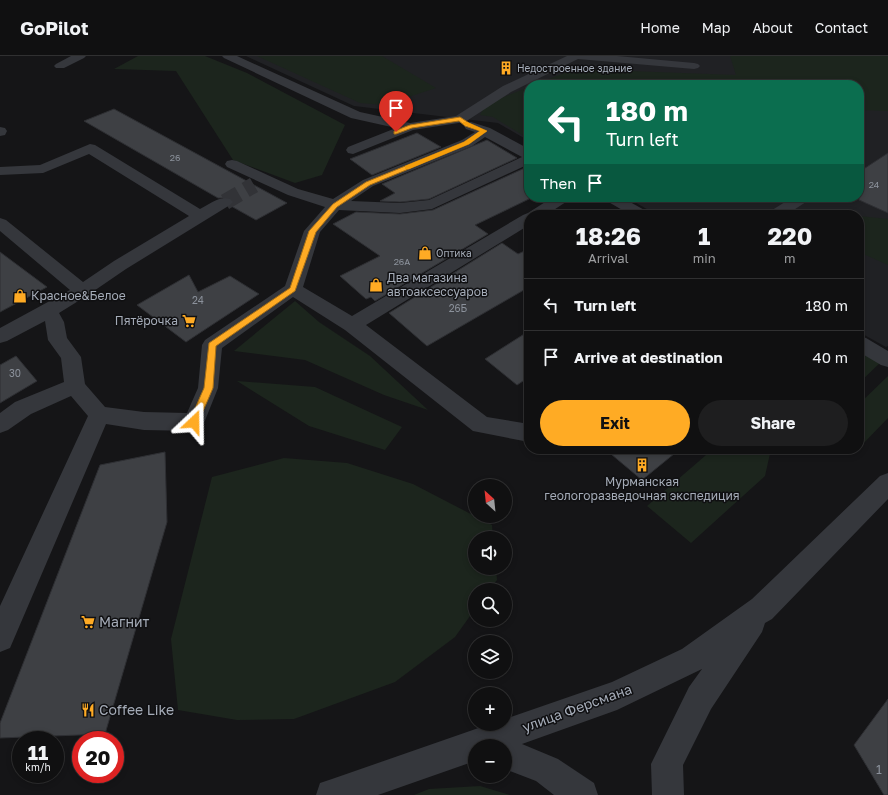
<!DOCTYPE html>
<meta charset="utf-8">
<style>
body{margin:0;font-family:"Golos Text",sans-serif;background:#1e1e1f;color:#f1f3f6;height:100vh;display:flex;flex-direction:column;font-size:15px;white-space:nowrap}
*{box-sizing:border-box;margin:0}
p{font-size:13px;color:#9c9d9f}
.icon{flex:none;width:22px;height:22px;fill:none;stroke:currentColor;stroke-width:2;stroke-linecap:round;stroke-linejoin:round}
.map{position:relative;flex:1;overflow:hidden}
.details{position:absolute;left:524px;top:154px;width:340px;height:244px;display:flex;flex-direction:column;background:#101011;border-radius:16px;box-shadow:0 2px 6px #0003,0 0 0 1px #303031}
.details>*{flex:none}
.hud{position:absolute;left:524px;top:24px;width:340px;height:122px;border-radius:16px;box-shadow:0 2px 6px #0003,0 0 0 1px #303031;background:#0b6e4f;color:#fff;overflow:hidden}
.needle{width:26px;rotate:333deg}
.fabs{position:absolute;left:468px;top:423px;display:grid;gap:8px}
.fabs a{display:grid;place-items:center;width:44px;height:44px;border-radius:50%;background:#101011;box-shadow:0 2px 6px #0003,0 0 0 1px #303031;font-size:20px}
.speed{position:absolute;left:12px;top:675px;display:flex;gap:8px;font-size:20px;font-weight:700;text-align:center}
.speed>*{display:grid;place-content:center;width:52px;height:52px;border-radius:50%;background:#101011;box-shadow:0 2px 6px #0003,0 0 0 1px #303031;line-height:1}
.speed small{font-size:10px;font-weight:400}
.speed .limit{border:6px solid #d22;background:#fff;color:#111}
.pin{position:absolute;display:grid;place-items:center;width:34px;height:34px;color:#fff;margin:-41px -17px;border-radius:50% 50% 50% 0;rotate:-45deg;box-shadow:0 0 4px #0007}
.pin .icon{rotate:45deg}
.me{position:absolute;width:44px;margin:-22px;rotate:23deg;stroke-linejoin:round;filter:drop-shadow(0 0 3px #0008)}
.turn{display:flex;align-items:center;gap:14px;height:84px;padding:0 16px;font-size:18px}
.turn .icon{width:52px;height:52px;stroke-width:2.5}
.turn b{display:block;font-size:28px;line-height:34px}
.then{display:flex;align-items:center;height:38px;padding:0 16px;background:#0003;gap:8px;font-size:15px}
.eta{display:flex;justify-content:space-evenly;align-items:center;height:68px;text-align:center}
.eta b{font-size:24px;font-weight:700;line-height:28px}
.action{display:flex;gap:8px;margin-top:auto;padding:8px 16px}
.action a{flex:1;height:46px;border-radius:24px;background:#ffab24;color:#111;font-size:16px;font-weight:700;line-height:46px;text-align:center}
.action a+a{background:#1e1e1f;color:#f1f3f6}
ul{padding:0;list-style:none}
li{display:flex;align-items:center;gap:12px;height:52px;padding:0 16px;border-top:1px solid #303031}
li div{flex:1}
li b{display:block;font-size:15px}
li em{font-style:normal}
header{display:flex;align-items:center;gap:24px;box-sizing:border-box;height:56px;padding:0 20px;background:#101011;border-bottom:1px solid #303031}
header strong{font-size:19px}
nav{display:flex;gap:22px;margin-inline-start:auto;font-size:14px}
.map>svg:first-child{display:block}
.built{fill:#202124}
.green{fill:#1c251d}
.building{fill:#3e4044;stroke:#2e2f33}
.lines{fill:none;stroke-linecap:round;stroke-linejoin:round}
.minor-tunnel{stroke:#323337;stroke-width:16;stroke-dasharray:16 8;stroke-linecap:butt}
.minor{fill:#35373c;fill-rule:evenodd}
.route{fill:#ffab24;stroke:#a66f17}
.slow{fill:#f59e0b}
.labels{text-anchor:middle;stroke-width:3;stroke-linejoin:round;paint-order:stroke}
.far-number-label{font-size:9px;fill:#8b919b}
.far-poi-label{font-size:10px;fill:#a5acb8;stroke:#101012;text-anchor:start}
.number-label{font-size:10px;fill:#8b919b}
.poi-label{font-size:12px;fill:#a5acb8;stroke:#101012;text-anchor:start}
.near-number-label{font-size:12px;fill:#8b919b}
.near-poi-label{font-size:14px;fill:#a5acb8;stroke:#101012;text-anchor:start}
.near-street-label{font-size:14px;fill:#a5acb8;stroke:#101012}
</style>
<header>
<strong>GoPilot</strong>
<nav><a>Home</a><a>Map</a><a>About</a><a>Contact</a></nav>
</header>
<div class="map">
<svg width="888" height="739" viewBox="0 0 888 739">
<rect width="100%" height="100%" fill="#151517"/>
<path class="built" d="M 246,0 L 888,0 L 888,290 L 886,291 L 859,276 L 859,159 L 657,159 L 626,141 L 859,141 L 859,29 L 529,29 L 529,85 L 498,67 L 354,50 Z"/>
<path class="green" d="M 138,0 L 205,0 L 247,17 L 345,69 L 322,119 L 295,127 L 233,104 L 176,15 L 114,13 Z
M 257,0 L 382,0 L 436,32 L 384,49 L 360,47 Z
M 730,0 L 888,0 L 888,55 L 859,54 L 859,29 L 533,29 L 575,13 L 736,19 Z
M 529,31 L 529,83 L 493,61 L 480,59 L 486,48 Z
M 859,160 L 888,163 L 888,209 L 859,196 Z
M 295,245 L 319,266 L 370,300 L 428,354 L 384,339 L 305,304 L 234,295 Z
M 859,291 L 882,305 L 859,327 Z
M 888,320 L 888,362 L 859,392 L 859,348 Z
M 237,325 L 315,331 L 402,371 L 385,394 L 309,370 Z
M 713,393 L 771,393 L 765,420 L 691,487 L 647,450 Z
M 284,402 L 347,407 L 413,428 L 492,469 L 493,482 L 475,482 L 475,512 L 496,512 L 497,524 L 489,534 L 475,534 L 475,553 L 455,581 L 395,626 L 294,663 L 237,664 L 178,654 L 171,583 L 212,421 Z
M 480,730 L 510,739 L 414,739 L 429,733 Z"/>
<path class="building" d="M 114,53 L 254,129 L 287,147 L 256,164 L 231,150 L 234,146 L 231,142 L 218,142 L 84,65 Z
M 417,77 L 441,91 L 372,119 L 350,103 Z
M 487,84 L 517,102 L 429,143 L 400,146 L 380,145 L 395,137 L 382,128 Z
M 888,97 L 888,157 L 859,144 L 859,116 Z
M 529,110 L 529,143 L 475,169 L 488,178 L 375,245 L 371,241 L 366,243 L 340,220 L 380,200 L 333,168 L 356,156 L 400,158 L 433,154 Z
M 502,187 L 518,198 L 529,193 L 529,231 L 427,290 L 389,257 Z
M 0,196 L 47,231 L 0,256 Z
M 189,219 L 198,236 L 230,220 L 259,238 L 186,286 L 137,249 Z
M 529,275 L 529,321 L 517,329 L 485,303 Z
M 16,300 L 37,325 L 0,347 L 0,309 Z
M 605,393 L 680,393 L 642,424 Z
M 165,396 L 167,466 L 105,678 L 0,682 L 0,667 L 100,409 Z
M 888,643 L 888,739 L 884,739 L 854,689 Z"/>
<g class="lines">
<path class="minor-tunnel" d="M 225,146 L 254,129"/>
<path class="minor" d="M 71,0 L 86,0 L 84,2 L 64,12 L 56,12 L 54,10 L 56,8 Z
M 222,0 L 237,0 L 360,56 L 410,67 L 456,60 L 503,30 L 567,0 L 617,0 L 694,7 L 698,8 L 700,10 L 698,12 L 694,13 L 578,3 L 511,36 L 465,66 L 413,74 L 353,98 L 348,97 L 346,94 L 348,91 L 396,72 L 351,62 L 224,2 Z
M 471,66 L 490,72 L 529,93 L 529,108 L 432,153 L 400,157 L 339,154 L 320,176 L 303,231 L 352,260 L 523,159 L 528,157 L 553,141 L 572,141 L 569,144 L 546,159 L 529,159 L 529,169 L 366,269 L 487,361 L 529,368 L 529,386 L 473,375 L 345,274 L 293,241 L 222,292 L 218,332 L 202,372 L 194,375 L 144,374 L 106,368 L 10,592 L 0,596 L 0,550 L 88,360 L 71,340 L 31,358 L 8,374 L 0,377 L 0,357 L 15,346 L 64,326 L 61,302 L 48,284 L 45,265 L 7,285 L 0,287 L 0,272 L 70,234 L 0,175 L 0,162 L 6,164 L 83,226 L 114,205 L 189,160 L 89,98 L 43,117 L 0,119 L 0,111 L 40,109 L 90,88 L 95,89 L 200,153 C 210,148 219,140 230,143 L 233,146 L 230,149 L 126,213 L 88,239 L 59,257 L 64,266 L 67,282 L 81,301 L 85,328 L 105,351 L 144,356 L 187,357 L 198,332 L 202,289 L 205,284 L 285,230 L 304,175 L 325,151 L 288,139 L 227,111 L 225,108 L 227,105 L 232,104 L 237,105 L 298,133 L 333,143 L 363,124 L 462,84 L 475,76 L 466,73 L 464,70 L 466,67 ZM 485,81 L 522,101 L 429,144 L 400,147 L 351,145 L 373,130 L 472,90 Z
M 0,71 L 5,72 L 7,75 L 5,79 L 0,80 Z
M 602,141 L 621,141 L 648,156 L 650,159 L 631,159 L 605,144 Z
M 793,141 L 812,141 L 809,144 L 786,159 L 767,159 L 769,156 Z
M 859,280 L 866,282 L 888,295 L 888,311 L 881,309 L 859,296 Z
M 888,417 L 888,443 L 772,563 L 765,567 L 762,576 L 711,653 L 683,709 L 684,739 L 652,739 L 651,708 L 689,631 L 702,613 L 617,654 L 522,688 L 558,703 L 594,727 L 598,739 L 554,739 L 536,725 L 505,713 L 505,690 L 475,690 L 475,705 L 378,739 L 316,739 L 320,727 L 332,723 L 490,668 L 505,668 L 505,663 L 612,626 L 682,593 L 752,543 L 880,420 Z"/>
</g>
<path class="route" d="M 460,61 L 469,67 L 487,75 L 469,88 L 370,129 L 337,151 L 316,176 L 295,235 L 216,290 L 213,332 L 197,369 L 191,369 L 189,366 L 204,332 L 209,287 L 290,232 L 309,175 L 333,148 L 366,126 L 464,86 L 480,75 L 465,70 L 459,65 L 412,72 L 396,78 L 394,78 L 394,75 L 410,69 Z"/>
<path class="slow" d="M 463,66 L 467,66 L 487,75 L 469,88 L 409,113 L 405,113 L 405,110 L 464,86 L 480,75 L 463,68 Z"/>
<defs>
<g id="building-bare" transform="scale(1.08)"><path d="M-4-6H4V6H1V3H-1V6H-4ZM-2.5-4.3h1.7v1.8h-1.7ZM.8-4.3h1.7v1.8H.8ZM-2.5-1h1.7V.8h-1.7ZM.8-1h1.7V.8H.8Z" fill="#ffab24" stroke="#101012" stroke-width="2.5" paint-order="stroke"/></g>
<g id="shop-bare" transform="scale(1.08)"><path d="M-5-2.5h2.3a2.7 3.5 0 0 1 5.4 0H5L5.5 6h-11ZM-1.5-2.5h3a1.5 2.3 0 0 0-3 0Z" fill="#ffab24" stroke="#101012" stroke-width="2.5" paint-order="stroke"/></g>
<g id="supermarket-bare" transform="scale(1.08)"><path d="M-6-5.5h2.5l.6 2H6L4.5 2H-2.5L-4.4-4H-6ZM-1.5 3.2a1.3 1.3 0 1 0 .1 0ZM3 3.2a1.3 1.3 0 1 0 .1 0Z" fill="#ffab24" stroke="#101012" stroke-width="2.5" paint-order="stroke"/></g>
<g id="restaurant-bare" transform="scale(1.08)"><path d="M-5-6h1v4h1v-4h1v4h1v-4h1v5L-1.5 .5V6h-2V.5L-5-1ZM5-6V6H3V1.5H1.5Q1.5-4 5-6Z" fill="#ffab24" stroke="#101012" stroke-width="2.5" paint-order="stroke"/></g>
</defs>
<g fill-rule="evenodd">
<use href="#building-bare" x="506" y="12"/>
<use href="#shop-bare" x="425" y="197"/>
<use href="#shop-bare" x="376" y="229"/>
<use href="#shop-bare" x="20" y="240"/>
<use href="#supermarket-bare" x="189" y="265"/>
<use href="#building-bare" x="642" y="409"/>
<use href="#supermarket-bare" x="88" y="566"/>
<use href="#restaurant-bare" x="88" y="654"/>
</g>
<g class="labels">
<g class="far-number-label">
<text x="175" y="105">26</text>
<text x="874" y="132">24</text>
<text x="402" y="209">26А</text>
</g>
<g class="far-poi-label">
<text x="517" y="16">Недостроенное здание</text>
<text x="436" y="201">Оптика</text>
</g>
<g class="number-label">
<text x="198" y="248">24</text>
<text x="458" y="256">26Б</text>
<text x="15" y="321">30</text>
</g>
<g class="poi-label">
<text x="387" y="226">Два магазина<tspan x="387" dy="14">автоаксессуаров</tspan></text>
<text x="31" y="244">Красное&amp;Белое</text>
<text x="178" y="269" text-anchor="end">Пятёрочка</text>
<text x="642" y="430" text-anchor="middle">Мурманская<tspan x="642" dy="14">геологоразведочная экспедиция</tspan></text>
</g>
<g class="near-number-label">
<text x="879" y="718">1</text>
</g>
<g class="near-poi-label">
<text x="99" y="571">Магнит</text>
<text x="99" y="659">Coffee Like</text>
</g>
<g class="near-street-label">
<text transform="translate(577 652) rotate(-20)" y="5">улица Ферсмана</text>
</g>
</g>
</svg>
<div class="fabs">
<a><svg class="needle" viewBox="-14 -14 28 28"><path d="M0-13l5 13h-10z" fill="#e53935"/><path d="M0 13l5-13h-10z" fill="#9c9d9f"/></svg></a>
<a><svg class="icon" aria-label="sound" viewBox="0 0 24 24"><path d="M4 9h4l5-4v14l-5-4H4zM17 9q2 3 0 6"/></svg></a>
<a><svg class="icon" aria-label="search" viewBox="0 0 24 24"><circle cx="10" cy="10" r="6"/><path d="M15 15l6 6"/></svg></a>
<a><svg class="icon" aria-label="layers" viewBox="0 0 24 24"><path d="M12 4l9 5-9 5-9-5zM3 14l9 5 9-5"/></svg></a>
<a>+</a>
<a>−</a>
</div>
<div class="speed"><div>11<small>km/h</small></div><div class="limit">20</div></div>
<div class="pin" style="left:396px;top:76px;background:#d93025"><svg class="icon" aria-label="arrive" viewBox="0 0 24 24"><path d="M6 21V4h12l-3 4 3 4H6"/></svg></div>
<svg class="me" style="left:194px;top:366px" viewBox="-20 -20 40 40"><path d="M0-17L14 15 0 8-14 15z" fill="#ffab24" stroke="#fff" stroke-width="4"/></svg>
<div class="hud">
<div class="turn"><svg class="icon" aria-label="left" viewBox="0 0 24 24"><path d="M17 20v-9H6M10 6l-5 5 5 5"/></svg><div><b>180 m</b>Turn left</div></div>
<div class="then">Then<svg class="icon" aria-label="arrive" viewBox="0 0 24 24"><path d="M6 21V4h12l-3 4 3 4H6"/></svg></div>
</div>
<section class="details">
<div class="eta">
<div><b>18:26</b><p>Arrival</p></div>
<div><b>1</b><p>min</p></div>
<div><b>220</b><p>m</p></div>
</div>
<ul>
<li><svg class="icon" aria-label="left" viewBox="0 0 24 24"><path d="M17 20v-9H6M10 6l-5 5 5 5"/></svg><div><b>Turn left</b></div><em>180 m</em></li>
<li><svg class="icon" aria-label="arrive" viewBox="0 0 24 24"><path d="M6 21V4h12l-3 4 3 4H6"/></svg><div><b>Arrive at destination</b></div><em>40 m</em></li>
</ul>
<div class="action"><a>Exit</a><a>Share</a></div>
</section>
</div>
